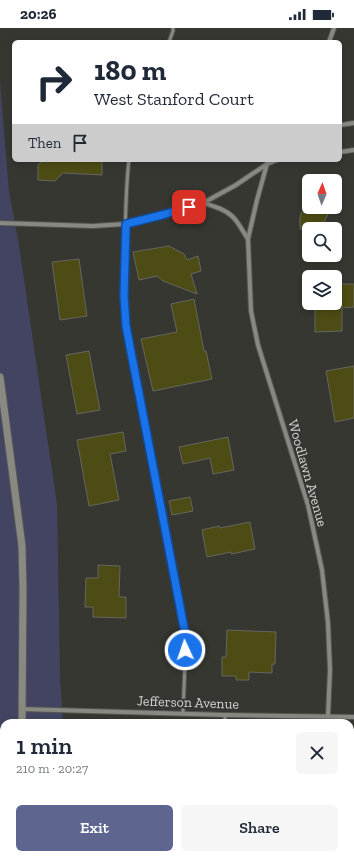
<!DOCTYPE html>
<meta charset="utf-8">
<style>
body{margin:0;font-family:"Zilla Slab",serif;background:#f6f6f7;color:#1f2937;height:100vh;display:flex;flex-direction:column;font-size:15px;white-space:nowrap}
*{box-sizing:border-box;margin:0}
p{font-size:13px;color:#747a83}
.icon{flex:none;width:22px;height:22px;fill:none;stroke:currentColor;stroke-width:2;stroke-linecap:round;stroke-linejoin:round}
.map{position:relative;flex:1;overflow:hidden}
.details{position:absolute;left:0px;top:691px;width:354px;height:140px;display:flex;flex-direction:column;background:#fff;border-radius:12px 12px 0 0;box-shadow:0 2px 6px #0003}
.details>*{flex:none}
.top-card{position:absolute;left:12px;top:12px;width:330px;height:122px;border-radius:6px;box-shadow:0 2px 6px #0003;background:#fff;color:#1f2937;overflow:hidden}
.needle{width:26px;rotate:2deg}
.buttons{position:absolute;left:302px;top:146px;display:grid;gap:8px}
.buttons a{display:grid;place-items:center;width:40px;height:40px;border-radius:6px;background:#fff;box-shadow:0 2px 6px #0003;font-size:20px}
.pin{position:absolute;display:grid;place-items:center;width:34px;height:34px;color:#fff;margin:-17px;border-radius:8px;box-shadow:0 2px 6px #0006}
.me{position:absolute;width:44px;margin:-22px;rotate:357deg;stroke-linejoin:round;filter:drop-shadow(0 0 3px #0008)}
.turn{display:flex;align-items:center;gap:14px;height:84px;padding:0 16px;font-size:18px}
.turn .icon{width:52px;height:52px;stroke-width:2.5}
.turn b{display:block;font-size:28px;line-height:34px}
.then{display:flex;align-items:center;height:38px;padding:0 16px;background:#0003;gap:8px;font-size:15px}
.round{display:grid;place-items:center;flex:none;width:42px;height:42px;border-radius:6px;background:#f6f6f7}
.summary{display:flex;align-items:center;justify-content:space-between;height:68px;padding:0 16px}
h1{font-size:24px;font-weight:600;line-height:30px}
.button{display:flex;gap:8px;margin-top:auto;padding:8px 16px}
.button a{flex:1;height:46px;border-radius:6px;background:#5e658f;color:#fff;font-size:16px;font-weight:600;line-height:46px;text-align:center}
.button a+a{background:#f6f6f7;color:#1f2937}
.status{display:flex;justify-content:space-between;align-items:center;height:28px;padding:0 20px;background:#fff;direction:ltr}
.status svg{height:11px;fill:currentColor}
.map>svg:first-child{display:block}
.green{fill:#424462}
.building{fill:#4d4c15;stroke:#666660}
.lines{fill:none;stroke-linecap:round;stroke-linejoin:round}
.service-casing{stroke:#555551;stroke-width:5}
.minor-casing{stroke:#555551;stroke-width:6}
.tertiary-casing{stroke:#555551;stroke-width:9}
.service{stroke:#898983;stroke-width:3}
.minor{stroke:#898983;stroke-width:4}
.tertiary{stroke:#898983;stroke-width:7}
.route-casing{stroke:#114b97;stroke-width:10}
.route{stroke:#1a73e8;stroke-width:7}
.labels{text-anchor:middle;stroke-width:4;stroke-linejoin:round;paint-order:stroke}
.street-label{font-size:14px;fill:#d4d4d1;stroke:#373732}
</style>
<div class="status"><b>20:26</b><svg viewBox="0 0 49 12"><path d="M0 12V9h3v3zM5 12V6h3v6zM10 12V3h3v9zM15 12V0h3v12zM26 1h20v11H26zM47 4h2v5h-2z"/></svg></div>
<div class="map">
<svg width="354" height="831" viewBox="0 0 354 831">
<rect width="100%" height="100%" fill="#373732"/>
<path class="green" d="M 0,54 L 9,164 L 19,217 L 57,477 L 60,649 L 63,695 L 4,695 L 4,827 L 84,827 L 85,831 L 0,831 Z"/>
<path class="building" d="M 44,132 L 102,132 L 102,147 L 63,145 L 55,153 L 38,152 L 38,137 Z
M 305,179 L 332,179 L 324,194 L 324,201 L 300,201 L 300,188 Z
M 169,218 L 184,226 L 187,232 L 198,228 L 201,243 L 191,246 L 197,266 L 163,253 L 157,248 L 139,252 L 133,224 Z
M 79,231 L 87,288 L 60,292 L 52,234 Z
M 335,256 L 354,256 L 354,279 L 342,280 L 342,303 L 315,304 L 315,275 L 335,275 Z
M 194,271 L 204,323 L 206,323 L 212,351 L 153,363 L 141,311 L 177,304 L 171,276 Z
M 89,323 L 100,382 L 77,386 L 66,327 Z
M 354,338 L 354,390 L 335,394 L 326,343 Z
M 123,404 L 126,423 L 110,426 L 119,472 L 89,478 L 77,412 Z
M 228,409 L 234,442 L 213,446 L 210,430 L 183,436 L 179,419 Z
M 190,469 L 193,483 L 172,487 L 169,473 Z
M 250,494 L 255,521 L 231,526 L 231,524 L 207,529 L 202,502 L 219,498 L 220,500 Z
M 98,537 L 120,538 L 119,569 L 126,569 L 126,590 L 93,589 L 93,579 L 85,579 L 86,550 L 98,550 Z
M 227,602 L 276,604 L 275,636 L 272,636 L 272,645 L 249,644 L 249,652 L 236,652 L 236,648 L 222,648 L 222,629 L 226,629 Z"/>
<g class="lines">
<g class="service-casing">
<path id="service" d="M 169,14 L 173,3 L 173,0
M 129,132 C 126,156 126,181 125,205 C 125,236 124,267 126,298 L 186,610 L 183,685
M 225,695 L 225,687
M 243,827 L 243,831"/>
</g>
<g class="minor-casing">
<path id="minor" d="M 329,14 L 334,0
M 340,97 L 354,95
M 340,124 L 354,122
M 270,132 L 267,136 L 257,172 L 248,211 L 251,283 L 258,317 L 308,477 L 322,542 L 328,595 L 330,642 L 328,688
M 203,175 C 213,178 225,181 233,189 C 239,195 243,204 248,211
M 0,195 L 93,198 L 125,196 L 162,187 L 203,175 L 236,157 L 267,136 L 277,132
M 21,681 L 225,687 L 354,689"/>
</g>
<g class="tertiary-casing">
<path id="tertiary" d="M 0,349 L 22,518 L 23,560 L 22,695
M 43,827 L 44,831"/>
</g>
<use href="#service" class="service"/>
<use href="#minor" class="minor"/>
<use href="#tertiary" class="tertiary"/>
</g>
<g class="lines">
<g class="route-casing">
<path id="route" d="M 185,622 L 186,610 L 126,298 L 124,268 L 126,196 L 162,187 L 189,179"/>
</g>
<use href="#route" class="route"/>
</g>
<g class="labels">
<g class="street-label">
<text transform="translate(308 445) rotate(74)" y="5">Woodlawn Avenue</text>
<text transform="translate(188 674) rotate(2)" y="5">Jefferson Avenue</text>
</g>
</g>
</svg>
<div class="buttons">
<a><svg class="needle" viewBox="-14 -14 28 28"><path d="M0-13l5 13h-10z" fill="#e53935"/><path d="M0 13l5-13h-10z" fill="#747a83"/></svg></a>
<a><svg class="icon" aria-label="search" viewBox="0 0 24 24"><circle cx="10" cy="10" r="6"/><path d="M15 15l6 6"/></svg></a>
<a><svg class="icon" aria-label="layers" viewBox="0 0 24 24"><path d="M12 4l9 5-9 5-9-5zM3 14l9 5 9-5"/></svg></a>
</div>
<div class="pin" style="left:189px;top:179px;background:#d93025"><svg class="icon" aria-label="arrive" viewBox="0 0 24 24"><path d="M6 21V4h12l-3 4 3 4H6"/></svg></div>
<svg class="me" style="left:185px;top:622px" viewBox="-20 -20 40 40"><circle r="17" fill="#1a73e8" stroke="#fff" stroke-width="3"/><path d="M0-11L8 9 0 5-8 9z" fill="#fff"/></svg>
<div class="top-card">
<div class="turn"><svg class="icon" aria-label="right" viewBox="0 0 24 24"><path d="M7 20v-9h11M14 6l5 5-5 5"/></svg><div><b>180 m</b>West Stanford Court</div></div>
<div class="then">Then<svg class="icon" aria-label="arrive" viewBox="0 0 24 24"><path d="M6 21V4h12l-3 4 3 4H6"/></svg></div>
</div>
<section class="details">
<div class="summary"><div><h1>1 min</h1><p>210 m · 20:27</p></div><a class="round"><svg class="icon" aria-label="close" viewBox="0 0 24 24"><path d="M6 6l12 12M18 6L6 18"/></svg></a></div>
<div class="button"><a>Exit</a><a>Share</a></div>
</section>
</div>
